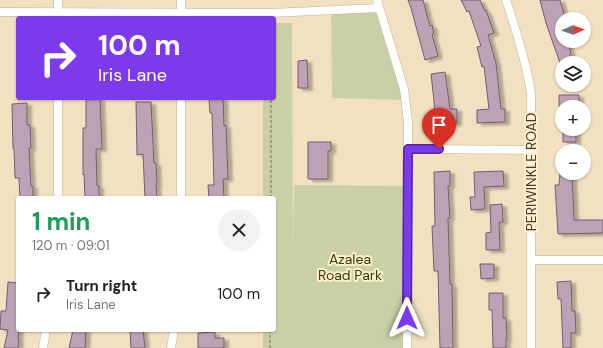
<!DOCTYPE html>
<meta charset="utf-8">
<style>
body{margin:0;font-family:"DM Sans",sans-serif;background:#f2f2f2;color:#202124;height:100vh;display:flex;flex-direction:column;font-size:15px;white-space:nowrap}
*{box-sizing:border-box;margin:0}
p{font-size:13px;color:#757577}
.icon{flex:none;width:22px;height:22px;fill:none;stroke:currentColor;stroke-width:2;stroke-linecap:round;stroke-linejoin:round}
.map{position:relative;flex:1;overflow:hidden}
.side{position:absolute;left:16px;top:196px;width:260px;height:136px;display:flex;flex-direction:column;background:#fff;border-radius:4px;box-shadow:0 1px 3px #0004}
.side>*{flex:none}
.top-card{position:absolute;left:16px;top:16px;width:260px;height:84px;border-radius:4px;box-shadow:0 1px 3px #0004;background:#7c3aed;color:#fff;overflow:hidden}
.needle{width:26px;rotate:88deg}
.controls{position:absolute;left:555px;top:12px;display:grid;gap:8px}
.controls a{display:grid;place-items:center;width:36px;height:36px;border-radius:50%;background:#fff;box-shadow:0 1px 3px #0004;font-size:20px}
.pin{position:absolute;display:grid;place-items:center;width:34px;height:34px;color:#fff;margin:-41px -17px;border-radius:50% 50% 50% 0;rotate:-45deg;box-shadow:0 0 4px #0007}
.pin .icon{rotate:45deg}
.me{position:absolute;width:44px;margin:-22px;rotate:0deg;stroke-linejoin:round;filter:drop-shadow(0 0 3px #0008)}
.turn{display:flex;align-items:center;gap:14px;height:84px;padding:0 16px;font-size:18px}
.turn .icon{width:52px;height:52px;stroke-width:2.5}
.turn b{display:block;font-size:28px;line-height:34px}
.round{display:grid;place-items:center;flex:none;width:42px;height:42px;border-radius:21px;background:#f2f2f2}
.overview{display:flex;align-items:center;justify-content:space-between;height:68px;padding:0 16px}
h1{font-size:24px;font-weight:700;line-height:30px;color:#1e9e55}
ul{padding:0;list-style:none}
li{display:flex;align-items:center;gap:12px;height:60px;padding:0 16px}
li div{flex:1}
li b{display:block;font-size:15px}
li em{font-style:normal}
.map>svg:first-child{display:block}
.green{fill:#cad0a6}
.building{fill:#bfa1b6;stroke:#765b6e;filter:url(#shadow)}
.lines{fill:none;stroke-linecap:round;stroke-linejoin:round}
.minor-casing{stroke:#c2b294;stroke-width:9}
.path{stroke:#a89c84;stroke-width:2;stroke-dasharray:3 2;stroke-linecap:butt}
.minor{stroke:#fff;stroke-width:8}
.route-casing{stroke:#51269a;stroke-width:10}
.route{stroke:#7c3aed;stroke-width:7}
.labels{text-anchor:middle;stroke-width:4;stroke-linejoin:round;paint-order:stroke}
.street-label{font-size:14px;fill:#423b2f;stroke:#feeece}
.park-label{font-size:14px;fill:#373b04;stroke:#feeece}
</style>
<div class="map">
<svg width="603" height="348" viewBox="0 0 603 348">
<defs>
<filter id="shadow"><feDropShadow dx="4.5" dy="2.5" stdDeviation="1" flood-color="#0004"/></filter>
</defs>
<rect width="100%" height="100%" fill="#f1e1c1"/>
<path class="green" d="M 379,8 L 406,100 L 332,98 L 331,11 Z
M 274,23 L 292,23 L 293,251 L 294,185 L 408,186 L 407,348 L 263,348 L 263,330 L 274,330 L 274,198 L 263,198 L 263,98 L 274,98 Z"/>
<path class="building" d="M 408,0 L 423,0 L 430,26 L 432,25 L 434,34 L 432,34 L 438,56 L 425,60 L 411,8 Z
M 461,0 L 480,0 L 485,11 L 486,10 L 494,33 L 488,35 L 496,63 L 501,109 L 505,109 L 505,122 L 477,123 L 477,110 L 489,109 L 484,66 L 482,67 L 477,47 L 481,46 L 469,11 L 467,12 Z
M 540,0 L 560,0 L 565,17 L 562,18 L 562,41 L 567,41 L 571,53 L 570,54 L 571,63 L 560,63 L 546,23 Z
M 307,60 L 308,88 L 298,88 L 298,61 Z
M 445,72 L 450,109 L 457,109 L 457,123 L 435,124 L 434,101 L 431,74 Z
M 559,95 L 579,95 L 579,107 L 559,107 Z
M 86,98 L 100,98 L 102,149 L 96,149 L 97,186 L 99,186 L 99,198 L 85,198 L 84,174 L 83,175 L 83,128 L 86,128 Z
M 209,98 L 223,98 L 224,126 L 226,125 L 228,179 L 223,179 L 224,198 L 209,198 L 208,185 L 214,185 L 212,113 L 210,113 Z
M 136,102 L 151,102 L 154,163 L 156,163 L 157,184 L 156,184 L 157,198 L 145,198 L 143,154 L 137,155 Z
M 27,103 L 27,125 L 30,125 L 31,148 L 29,148 L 31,186 L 33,186 L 33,198 L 20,198 L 19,178 L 15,178 L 14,149 L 13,149 L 12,104 Z
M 563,129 L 576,129 L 576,142 L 563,142 Z
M 308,142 L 331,142 L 331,151 L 328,151 L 328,179 L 308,179 Z
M 450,171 L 450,186 L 448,186 L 450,218 L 448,218 L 450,284 L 452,284 L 453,348 L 440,348 L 438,271 L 434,271 L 432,226 L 435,226 L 434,172 Z
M 503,171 L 504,186 L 484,187 L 485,209 L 471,210 L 470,197 L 475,197 L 474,172 Z
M 560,173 L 572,173 L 574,220 L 603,220 L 603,233 L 558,234 L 555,185 L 559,185 Z
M 502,204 L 503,222 L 499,222 L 500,250 L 486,250 L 486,233 L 491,232 L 490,205 Z
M 480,264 L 494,264 L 494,278 L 481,279 Z
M 571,281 L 572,311 L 575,311 L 576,333 L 571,333 L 571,348 L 563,348 L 561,299 L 558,299 L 557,282 Z
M 8,282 L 18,283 L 18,330 L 19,330 L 18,339 L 19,340 L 18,348 L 4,348 L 8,330 L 0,329 L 1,311 L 6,311 Z
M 489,293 L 503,293 L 503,318 L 506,318 L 507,339 L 506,339 L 506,348 L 493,348 L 492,310 L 489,310 Z
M 73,330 L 86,330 L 85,348 L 69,348 Z
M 130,330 L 143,330 L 145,348 L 131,348 Z
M 215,332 L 215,338 L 224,338 L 224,348 L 198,348 L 198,333 Z"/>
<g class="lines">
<g class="minor-casing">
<path id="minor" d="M 377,0 L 404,89 L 408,122 L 407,348
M 506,0 C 516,31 526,61 531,93 L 531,348
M 0,12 L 271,13 L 379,8
M 181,17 L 181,0
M 58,18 L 58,0
M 408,149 L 532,150
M 58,198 L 58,98
M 181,198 L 181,98
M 532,260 L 603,260
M 43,348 L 46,330
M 171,348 L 174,330"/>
</g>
<path class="path" d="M 271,198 L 271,98
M 270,348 L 270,330"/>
<use href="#minor" class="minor"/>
</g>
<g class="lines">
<g class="route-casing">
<path id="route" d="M 407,318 L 408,149 L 439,149"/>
</g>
<use href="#route" class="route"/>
</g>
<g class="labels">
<g class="street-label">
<text transform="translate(531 172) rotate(-90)" y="5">PERIWINKLE ROAD</text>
</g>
<g class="park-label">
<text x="350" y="264">Azalea<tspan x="350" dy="16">Road Park</tspan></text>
</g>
</g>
</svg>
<div class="controls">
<a><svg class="needle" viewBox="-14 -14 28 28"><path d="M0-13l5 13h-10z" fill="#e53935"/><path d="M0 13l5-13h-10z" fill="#757577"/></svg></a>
<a><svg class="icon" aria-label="layers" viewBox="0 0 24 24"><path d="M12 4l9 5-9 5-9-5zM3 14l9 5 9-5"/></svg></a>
<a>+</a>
<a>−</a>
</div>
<div class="pin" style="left:439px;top:149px;background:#d93025"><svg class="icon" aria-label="arrive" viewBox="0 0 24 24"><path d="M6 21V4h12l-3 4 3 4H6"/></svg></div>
<svg class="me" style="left:407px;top:318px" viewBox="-20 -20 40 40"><path d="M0-17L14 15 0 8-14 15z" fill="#7c3aed" stroke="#fff" stroke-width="4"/></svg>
<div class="top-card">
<div class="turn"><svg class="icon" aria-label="right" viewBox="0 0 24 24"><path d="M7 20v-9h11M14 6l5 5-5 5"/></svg><div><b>100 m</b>Iris Lane</div></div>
</div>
<section class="side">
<div class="overview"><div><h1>1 min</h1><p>120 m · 09:01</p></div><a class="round"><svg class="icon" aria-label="close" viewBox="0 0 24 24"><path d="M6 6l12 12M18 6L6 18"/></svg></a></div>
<ul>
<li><svg class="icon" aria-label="right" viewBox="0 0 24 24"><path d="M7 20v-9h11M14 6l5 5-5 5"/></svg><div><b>Turn right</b><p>Iris Lane</p></div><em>100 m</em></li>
</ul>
</section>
</div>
